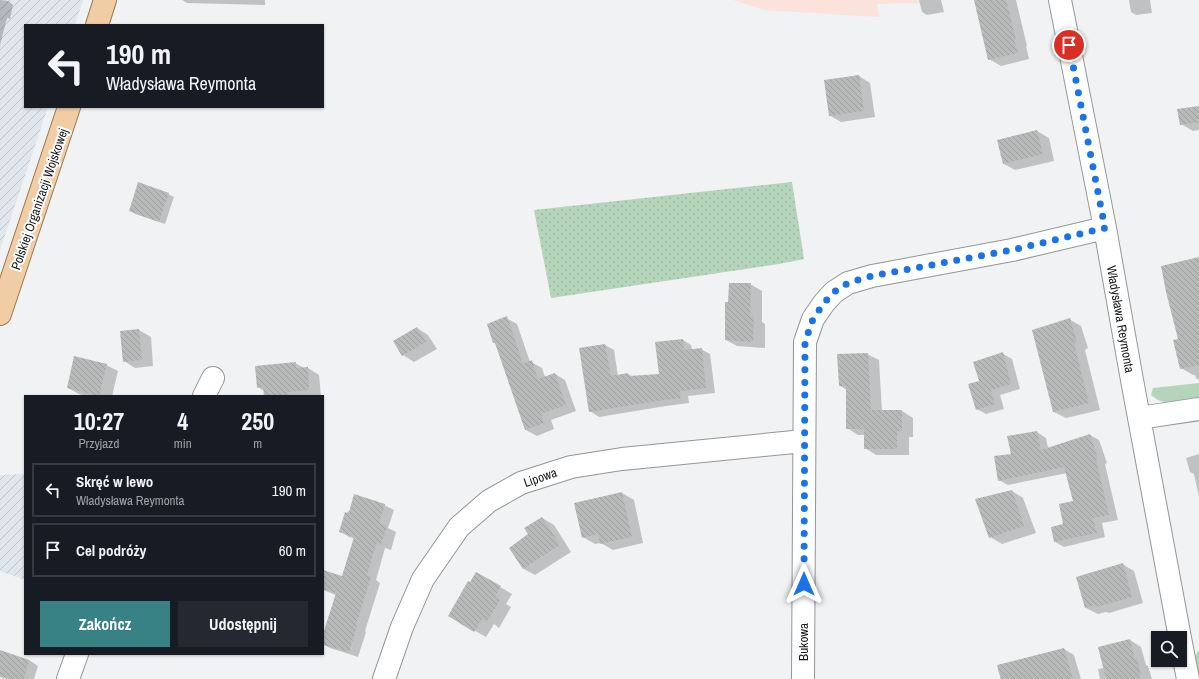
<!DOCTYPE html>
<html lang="pl">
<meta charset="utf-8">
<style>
body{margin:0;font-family:"Archivo Narrow",sans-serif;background:#242831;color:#f1f3f6;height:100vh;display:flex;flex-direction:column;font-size:15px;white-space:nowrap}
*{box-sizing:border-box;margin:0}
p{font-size:13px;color:#9ea1a6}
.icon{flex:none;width:22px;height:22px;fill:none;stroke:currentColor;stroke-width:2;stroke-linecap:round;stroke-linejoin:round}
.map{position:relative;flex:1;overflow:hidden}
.panel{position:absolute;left:24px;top:395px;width:300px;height:260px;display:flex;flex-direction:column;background:#171b24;border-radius:0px;box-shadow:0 1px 3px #0004}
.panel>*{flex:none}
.hud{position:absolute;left:24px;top:24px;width:300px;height:84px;border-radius:0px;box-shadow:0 1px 3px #0004;background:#171b24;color:#f1f3f6;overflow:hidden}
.fabs{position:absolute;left:1151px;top:631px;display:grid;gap:8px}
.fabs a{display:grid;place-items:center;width:36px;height:36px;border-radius:0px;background:#171b24;box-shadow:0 1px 3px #0004;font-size:20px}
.pin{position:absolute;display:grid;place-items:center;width:34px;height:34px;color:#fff;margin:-17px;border:2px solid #fff;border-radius:50%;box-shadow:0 1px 4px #0007}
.me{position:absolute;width:44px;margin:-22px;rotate:0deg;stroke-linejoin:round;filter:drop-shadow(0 0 3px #0008)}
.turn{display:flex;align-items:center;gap:14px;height:84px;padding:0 16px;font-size:18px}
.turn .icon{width:52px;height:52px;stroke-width:2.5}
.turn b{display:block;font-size:28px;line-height:34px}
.eta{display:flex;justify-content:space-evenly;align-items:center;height:68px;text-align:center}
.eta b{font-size:24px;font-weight:700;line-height:28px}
.action{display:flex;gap:8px;margin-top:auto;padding:8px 16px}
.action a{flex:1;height:46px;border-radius:0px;background:#388184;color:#fff;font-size:16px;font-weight:700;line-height:46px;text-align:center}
.action a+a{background:#242831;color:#f1f3f6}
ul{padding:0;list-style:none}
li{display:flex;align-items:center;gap:12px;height:54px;margin:0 8px 6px;padding:0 8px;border:2px solid #363941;border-radius:0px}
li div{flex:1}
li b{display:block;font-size:15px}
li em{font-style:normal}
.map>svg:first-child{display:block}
.commercial{fill:#fbe2da}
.industrial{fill:url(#industrial-furrows)}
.grass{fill:#b5d5bb}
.garden{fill:url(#garden-dots)}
.shadow{fill:#0003}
.building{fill:url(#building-back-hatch)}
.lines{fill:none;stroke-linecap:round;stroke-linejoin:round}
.minor-casing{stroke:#949596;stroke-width:24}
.major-casing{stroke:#9e794d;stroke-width:24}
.minor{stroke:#fff;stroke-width:22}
.major{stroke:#f0cda5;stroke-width:22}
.route{stroke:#1a73e8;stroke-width:7;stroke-dasharray:0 12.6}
.labels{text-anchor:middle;stroke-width:4;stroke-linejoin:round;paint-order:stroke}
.street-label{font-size:13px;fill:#191a1a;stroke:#fff}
</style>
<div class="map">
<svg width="1199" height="679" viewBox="0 0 1199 679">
<defs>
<pattern id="industrial-furrows" width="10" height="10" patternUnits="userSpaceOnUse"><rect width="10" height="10" fill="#dfe6ec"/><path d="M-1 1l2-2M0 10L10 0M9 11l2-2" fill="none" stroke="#bfc5ca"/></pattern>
<pattern id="garden-dots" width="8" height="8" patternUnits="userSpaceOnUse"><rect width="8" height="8" fill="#b5d5bb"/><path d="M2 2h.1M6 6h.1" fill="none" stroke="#9bb6a0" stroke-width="1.8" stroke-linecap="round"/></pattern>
<pattern id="building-back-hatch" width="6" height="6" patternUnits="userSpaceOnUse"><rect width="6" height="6" fill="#b8b9b9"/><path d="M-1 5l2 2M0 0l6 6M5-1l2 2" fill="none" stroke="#9e9e9e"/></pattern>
</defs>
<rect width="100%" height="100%" fill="#f1f2f3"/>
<path class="commercial" d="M 733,0 L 918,0 L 919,3 L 877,4 L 879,17 L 764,10 Z"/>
<path class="industrial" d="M 0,0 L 83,0 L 75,25 L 25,25 L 25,107 L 48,107 L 0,250 Z
M 25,474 L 25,580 L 0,571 L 0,475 Z"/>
<path class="grass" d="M 1199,383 L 1199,399 L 1167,403 L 1158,400 L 1151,395 L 1153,388 Z
M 1199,650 L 1199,679 C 1196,670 1192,658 1199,650 Z"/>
<path class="garden" d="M 792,182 L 804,259 L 779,264 L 551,298 L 534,210 Z"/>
<path class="shadow" d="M 0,0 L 8,1 L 13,5 L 10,19 L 7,18 L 0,45 Z
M 182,0 L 265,0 L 265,5 L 187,3 Z
M 919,0 L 941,0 L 944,12 L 927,15 L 922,12 Z
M 975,0 L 1016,0 L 1027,46 L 1026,46 L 1029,59 L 1001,66 L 989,59 Z
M 1129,0 L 1150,0 L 1152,13 L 1136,15 L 1131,12 Z
M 859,76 L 870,83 L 875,117 L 841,122 L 829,115 Z
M 1199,107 L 1199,130 L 1193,131 L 1181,124 Z
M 1037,131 L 1049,138 L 1054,161 L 1015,170 L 1004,164 Z
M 168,194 L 174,197 L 165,224 L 135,214 L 130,210 Z
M 1199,258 L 1199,380 L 1196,378 L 1195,375 L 1193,375 L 1181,368 L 1179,339 Z
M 750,284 L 762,291 L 762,322 L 765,324 L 765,348 L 737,346 L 726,340 L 729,303 Z
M 506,318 L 517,324 L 530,362 L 531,362 L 542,368 L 545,377 L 555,374 L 565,380 L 576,411 L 551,420 L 554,429 L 537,436 L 526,430 L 496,344 L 494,343 Z
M 1069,319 L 1081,326 L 1088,348 L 1085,350 L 1100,410 L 1066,418 L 1054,412 Z
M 417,328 L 428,335 L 437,349 L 414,362 L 403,355 Z
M 139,330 L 151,337 L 153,366 L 135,368 L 124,361 L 121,332 Z
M 683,340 L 691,345 L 692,350 L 701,349 L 710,354 L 715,393 L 688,396 L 689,403 L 666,406 L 599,417 L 590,411 L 605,345 L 614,350 L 618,376 L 628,374 L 633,377 L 660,375 Z
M 867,354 L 879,360 L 882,411 L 902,411 L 913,418 L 913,437 L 909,437 L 909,455 L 876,455 L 865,448 L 865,435 L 858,435 L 847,428 L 847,390 L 840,386 Z
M 1003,354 L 1012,359 L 1020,389 L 1000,395 L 1004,409 L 986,414 L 977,409 L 980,381 Z
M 295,363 L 304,368 L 308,368 L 319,375 L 321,396 L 265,396 L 264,391 L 258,387 Z
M 106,365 L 118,371 L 112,396 L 86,396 L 79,394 L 68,388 Z
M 1037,432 L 1046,438 L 1048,448 L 1090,435 L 1099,440 L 1107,463 L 1105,464 L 1118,520 L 1102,523 L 1105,537 L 1064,547 L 1055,542 L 1064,525 L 1074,501 L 1067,473 L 1008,485 L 999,480 L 1012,454 Z
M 1199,454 L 1199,497 L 1194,474 L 1190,472 L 1186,458 Z
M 1012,491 L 1023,498 L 1036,533 L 1002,544 L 990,537 Z
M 622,493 L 634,500 L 643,543 L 613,550 L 601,543 L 595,544 L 583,537 Z
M 384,505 L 394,510 L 388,528 L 396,532 L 391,550 L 385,548 L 376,580 L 380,583 L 365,631 L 366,632 L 358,657 L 330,648 L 323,644 L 323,637 L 336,595 L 323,590 L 323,571 L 342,577 L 355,539 L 349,537 L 340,531 Z
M 542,518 L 554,525 L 571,552 L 535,575 L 524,569 L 510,548 L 530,535 Z
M 1122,564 L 1134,571 L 1143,603 L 1109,613 L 1106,612 L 1098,614 L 1086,608 Z
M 476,573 L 512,594 L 506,604 L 511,607 L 499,628 L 494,624 L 486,637 L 449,616 Z
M 1130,640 L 1141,647 L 1146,665 L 1148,666 L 1152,679 L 1100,679 L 1098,669 L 1104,668 Z
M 1064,649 L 1074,655 L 1081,679 L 1001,679 L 998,670 Z
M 0,651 L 29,660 L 38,666 L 34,679 L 6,679 L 0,677 Z"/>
<path class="building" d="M 974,0 L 1006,0 L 1016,39 L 1014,40 L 1018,53 L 988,60 Z
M 859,75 L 864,111 L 829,116 L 824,80 Z
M 1199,106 L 1199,122 L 1180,125 L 1177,109 Z
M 1037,130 L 1043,154 L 1003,164 L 997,140 Z
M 138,182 L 169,193 L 159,222 L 129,211 Z
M 1199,257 L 1199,365 L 1180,369 L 1173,340 L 1178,339 L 1166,292 L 1161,266 Z
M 729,283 L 751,283 L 750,316 L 754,316 L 753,342 L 725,340 L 725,302 L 728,302 Z
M 507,316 L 523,364 L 532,360 L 538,379 L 555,373 L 566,405 L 541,414 L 544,423 L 525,430 L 495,343 L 493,343 L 487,324 Z
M 1070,318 L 1077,342 L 1074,343 L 1089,403 L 1053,412 L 1032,330 Z
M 417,327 L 426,342 L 402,356 L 393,341 Z
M 139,329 L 142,360 L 123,362 L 120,331 Z
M 683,339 L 684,350 L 702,348 L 706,388 L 680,391 L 681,398 L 657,401 L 589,412 L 579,348 L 605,344 L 611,376 L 628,373 L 629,376 L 659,374 L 655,342 Z
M 1003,352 L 1011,384 L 991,390 L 995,404 L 976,410 L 968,384 L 979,381 L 973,362 Z
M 868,353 L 871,410 L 902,410 L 902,431 L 897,431 L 897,449 L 864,449 L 864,429 L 846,429 L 846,386 L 839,386 L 837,354 Z
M 74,356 L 107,364 L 99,396 L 67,388 Z
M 296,362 L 296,368 L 308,367 L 309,390 L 288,392 L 288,396 L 264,396 L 263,387 L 257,388 L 255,366 Z
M 1037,431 L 1041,450 L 1090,434 L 1098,459 L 1096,459 L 1109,515 L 1093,518 L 1097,533 L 1054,542 L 1051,527 L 1063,524 L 1059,504 L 1073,501 L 1064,467 L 998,481 L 994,456 L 1011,454 L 1007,436 Z
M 1012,490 L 1024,526 L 989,538 L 975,499 Z
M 622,492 L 632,537 L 600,544 L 598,534 L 582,538 L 574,503 Z
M 354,494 L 385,504 L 379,523 L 387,526 L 381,545 L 376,544 L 367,575 L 371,577 L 356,625 L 357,626 L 349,652 L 323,645 L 323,634 L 336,593 L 323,589 L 323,570 L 342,576 L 354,537 L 339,532 L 345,512 L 347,513 L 348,511 L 349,512 Z
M 542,517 L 560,545 L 523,569 L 509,548 L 528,534 L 524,528 Z
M 1123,563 L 1132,597 L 1096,607 L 1096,605 L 1085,608 L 1076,577 Z
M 476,572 L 501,586 L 495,597 L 500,600 L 487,622 L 482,619 L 474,632 L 448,616 L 468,581 L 470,582 Z
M 1130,639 L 1135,659 L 1137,658 L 1141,675 L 1139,675 L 1140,679 L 1106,679 L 1098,647 Z
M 1064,648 L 1073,679 L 1001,679 L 997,665 Z
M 0,650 L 29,660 L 24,679 L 12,679 L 0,676 Z"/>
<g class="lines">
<g class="minor-casing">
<path id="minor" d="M 1060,0 L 1105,228 L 1132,380 L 1180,638
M 204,396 L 213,378
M 1139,418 L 1199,409
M 1180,638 L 1188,679
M 68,679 L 77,654
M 384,679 L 402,627 L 423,579 L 459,527 L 489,501 L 521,483 L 571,467 L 622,459 L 804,441
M 803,679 L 805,342 L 813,319 L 824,303 L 834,292 L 848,283 L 872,276 L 1012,250 L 1105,228"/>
</g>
<g class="major-casing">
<path id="major" d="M 97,25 L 105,0
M 0,314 L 69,107"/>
</g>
<use href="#minor" class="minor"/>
<use href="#major" class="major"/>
</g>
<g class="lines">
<path class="route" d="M 804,584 L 805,342 L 813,319 L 824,303 L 834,292 L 848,283 L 872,276 L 1012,250 L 1105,228 L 1069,45"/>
</g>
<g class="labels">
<g class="street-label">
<text transform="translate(39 199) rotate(-71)" y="5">Polskiej Organizacji Wojskowej</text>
<text transform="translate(1121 319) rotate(80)" y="5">Władysława Reymonta</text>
<text transform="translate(540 477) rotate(-19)" y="5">Lipowa</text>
<text transform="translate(803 642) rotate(-90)" y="5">Bukowa</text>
</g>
</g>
</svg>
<div class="fabs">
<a><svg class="icon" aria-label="search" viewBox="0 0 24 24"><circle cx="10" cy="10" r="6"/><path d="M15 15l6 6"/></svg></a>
</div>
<div class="pin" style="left:1069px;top:45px;background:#d93025"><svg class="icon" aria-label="arrive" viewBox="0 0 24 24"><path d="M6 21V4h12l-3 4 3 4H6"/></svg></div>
<svg class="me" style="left:804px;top:584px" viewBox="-20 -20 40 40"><path d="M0-17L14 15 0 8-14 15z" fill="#1a73e8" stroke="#fff" stroke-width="4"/></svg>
<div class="hud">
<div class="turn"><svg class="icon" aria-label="left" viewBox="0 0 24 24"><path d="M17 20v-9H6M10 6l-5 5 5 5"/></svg><div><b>190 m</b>Władysława Reymonta</div></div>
</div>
<section class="panel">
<div class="eta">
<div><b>10:27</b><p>Przyjazd</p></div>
<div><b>4</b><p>min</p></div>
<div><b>250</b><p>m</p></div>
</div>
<ul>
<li><svg class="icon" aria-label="left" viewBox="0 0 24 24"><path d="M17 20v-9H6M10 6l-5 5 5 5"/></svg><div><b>Skręć w lewo</b><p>Władysława Reymonta</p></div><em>190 m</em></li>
<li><svg class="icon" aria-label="arrive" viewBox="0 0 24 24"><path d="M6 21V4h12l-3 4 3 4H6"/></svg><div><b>Cel podróży</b></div><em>60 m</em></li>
</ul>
<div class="action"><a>Zakończ</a><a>Udostępnij</a></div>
</section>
</div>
